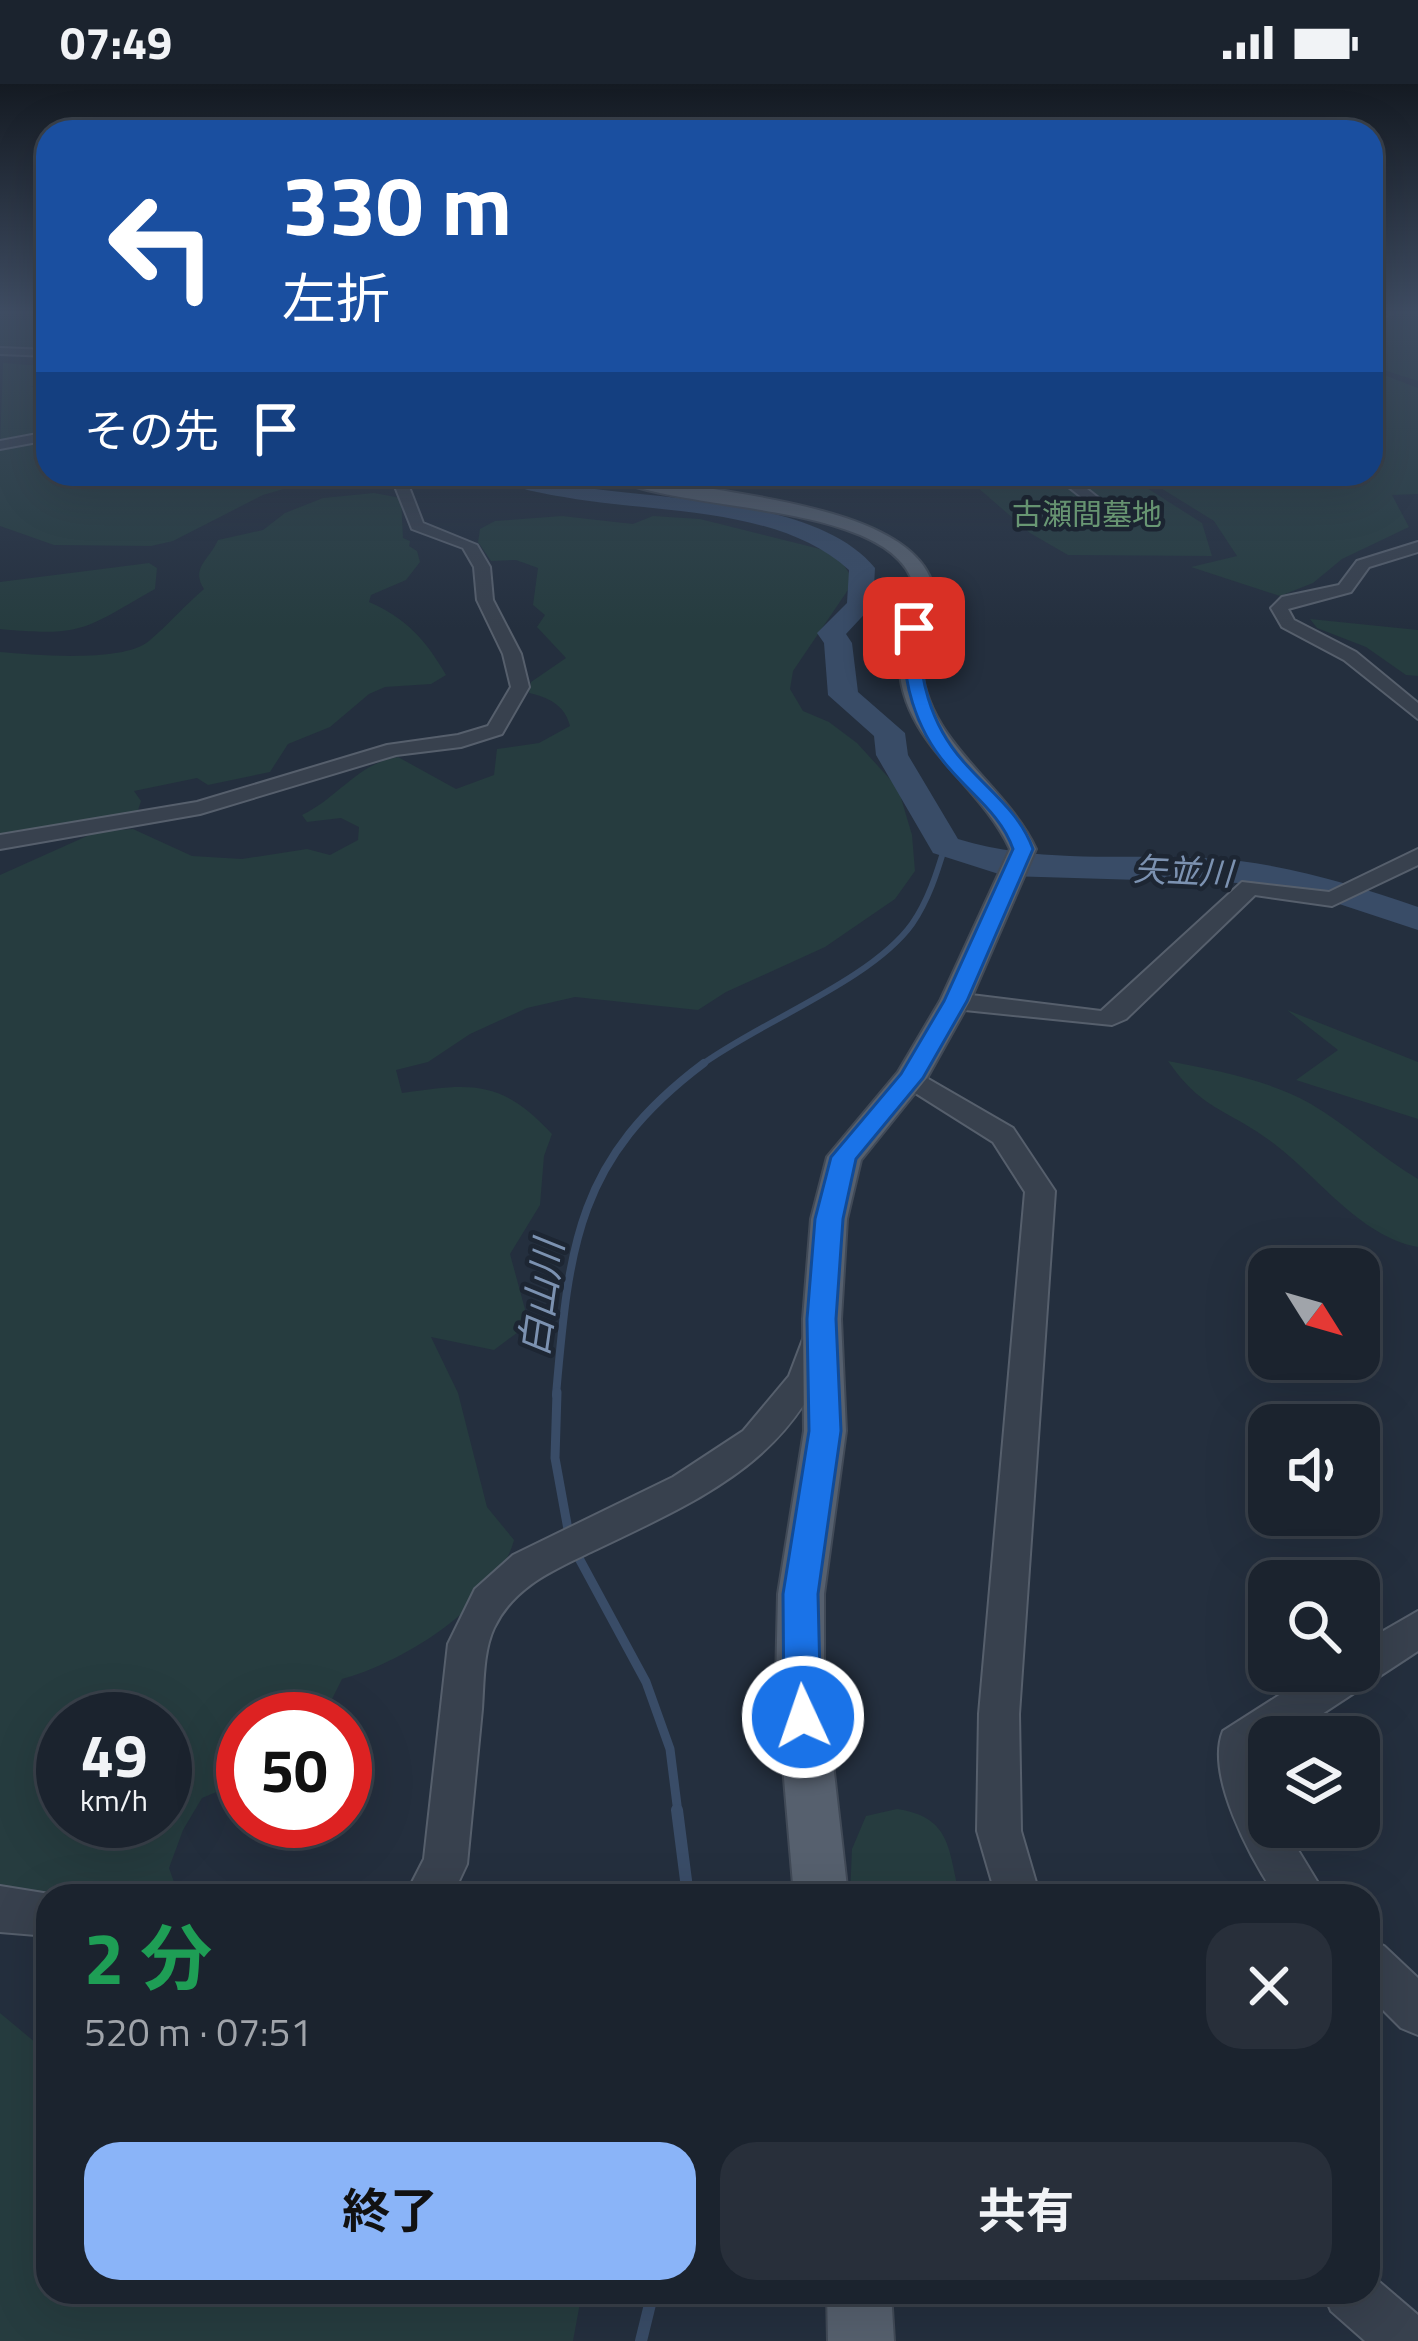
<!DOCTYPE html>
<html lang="ja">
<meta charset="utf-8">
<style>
body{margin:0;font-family:"Titillium Web","Noto Sans JP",sans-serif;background:#282f3a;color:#f1f3f6;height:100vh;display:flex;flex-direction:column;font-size:45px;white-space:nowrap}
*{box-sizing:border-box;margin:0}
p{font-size:39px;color:#a0a4aa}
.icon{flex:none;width:66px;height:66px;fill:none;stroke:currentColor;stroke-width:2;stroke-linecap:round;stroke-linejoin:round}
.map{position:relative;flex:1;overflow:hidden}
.panel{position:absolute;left:36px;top:1800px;width:1344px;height:420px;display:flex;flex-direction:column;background:#1b232e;border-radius:36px;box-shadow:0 12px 48px #0002,0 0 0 3px #39404a}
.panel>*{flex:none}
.top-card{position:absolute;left:36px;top:36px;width:1347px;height:366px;border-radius:36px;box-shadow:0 12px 48px #0002,0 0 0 3px #39404a;background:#1a4fa0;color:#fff;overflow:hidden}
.needle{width:78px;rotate:127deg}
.buttons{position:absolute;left:1248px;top:1164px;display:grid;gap:24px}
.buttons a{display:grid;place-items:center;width:132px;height:132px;border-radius:24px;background:#1b232e;box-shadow:0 12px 48px #0002,0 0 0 3px #39404a;font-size:60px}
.speed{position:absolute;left:36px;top:1608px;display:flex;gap:24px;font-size:60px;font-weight:700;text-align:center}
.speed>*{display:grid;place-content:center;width:156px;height:156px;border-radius:50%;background:#1b232e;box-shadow:0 12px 48px #0002,0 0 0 3px #39404a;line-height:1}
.speed small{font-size:30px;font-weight:400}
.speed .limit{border:18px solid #d22;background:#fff;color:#111}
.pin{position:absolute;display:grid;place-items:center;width:102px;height:102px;color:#fff;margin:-51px;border-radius:24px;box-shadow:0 6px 18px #0006}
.me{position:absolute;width:132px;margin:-66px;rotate:357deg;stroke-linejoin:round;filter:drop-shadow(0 0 9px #0008)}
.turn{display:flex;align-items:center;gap:42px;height:252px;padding:0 48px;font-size:54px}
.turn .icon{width:156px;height:156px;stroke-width:2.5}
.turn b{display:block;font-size:84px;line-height:102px}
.then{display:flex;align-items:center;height:114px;padding:0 48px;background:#0003;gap:24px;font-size:45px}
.round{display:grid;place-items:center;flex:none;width:126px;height:126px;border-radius:36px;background:#282f3a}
.headline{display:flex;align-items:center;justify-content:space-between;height:204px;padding:0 48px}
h1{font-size:72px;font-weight:700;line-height:90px;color:#1e9e55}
.primary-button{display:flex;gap:24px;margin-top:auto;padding:24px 48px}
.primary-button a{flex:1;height:138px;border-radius:36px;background:#8ab4f8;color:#111;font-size:48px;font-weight:700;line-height:138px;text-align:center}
.primary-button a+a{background:#282f3a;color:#f1f3f6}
.status{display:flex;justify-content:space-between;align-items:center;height:84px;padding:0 60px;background:#1b232e;direction:ltr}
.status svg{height:33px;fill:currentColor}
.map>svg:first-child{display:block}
.green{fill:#263c3f;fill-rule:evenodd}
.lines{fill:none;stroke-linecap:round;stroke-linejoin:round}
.stream-far3{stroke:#394c67;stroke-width:6}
.stream-far2{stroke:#394c67;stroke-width:8}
.stream-far1{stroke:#394c67;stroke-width:9}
.stream{stroke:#394c67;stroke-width:12}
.river{fill:#394c67;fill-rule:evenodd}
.minor-casing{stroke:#565f6c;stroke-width:4}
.major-casing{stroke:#414a57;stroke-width:4}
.minor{fill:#38414e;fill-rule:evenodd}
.major{fill:#56606e;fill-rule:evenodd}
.route{fill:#1a73e8;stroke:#114b97;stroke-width:3}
.labels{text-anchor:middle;stroke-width:9;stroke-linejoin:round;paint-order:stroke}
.far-park-label{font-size:30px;fill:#6b9a76;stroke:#1d2633}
.far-water-label{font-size:33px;font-style:italic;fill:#7c92b1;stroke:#1d2633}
.water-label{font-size:39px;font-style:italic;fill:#7c92b1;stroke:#1d2633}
</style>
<div class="status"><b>07:49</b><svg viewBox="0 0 49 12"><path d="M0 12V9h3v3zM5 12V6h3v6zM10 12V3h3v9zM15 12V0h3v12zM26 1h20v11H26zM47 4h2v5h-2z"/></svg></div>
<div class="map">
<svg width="1418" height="2257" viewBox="0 0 1418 2257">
<rect width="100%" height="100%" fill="#242f3e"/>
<path class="green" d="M 0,228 L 48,228 L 48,263 L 0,266 Z
M 1371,228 L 1408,228 L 1418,237 L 1418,297 L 1371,282 Z
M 3,279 L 44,282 L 47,296 L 30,303 L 48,302 L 48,351 L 0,360 Z
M 1371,286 L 1418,304 L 1418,410 L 1392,411 L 1409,443 L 1342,475 L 1313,499 L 1280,512 L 1191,483 L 1237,472 L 1214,437 L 1138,390 L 1371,390 Z
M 48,353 L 48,390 L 314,390 L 308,398 L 263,411 L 173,457 L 151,462 L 54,461 L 0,442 L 0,362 Z
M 962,390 L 1125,390 L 1202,439 L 1212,472 L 1068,471 L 1030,449 Z
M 374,409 L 401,414 L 403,454 L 410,457 L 409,462 L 417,467 L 420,478 L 406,496 L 371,511 L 369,518 C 406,534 426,556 446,591 L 431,600 L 385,603 L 369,610 L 330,643 L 288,660 L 270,688 L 208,701 L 197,694 L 134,707 L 141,717 L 137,729 L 0,751 L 0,568 C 35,571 123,579 149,557 C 168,541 185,521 204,505 C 190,484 210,475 218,456 L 263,446 L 285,429 L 323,414 Z
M 562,432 L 633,440 L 653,432 L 700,435 L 836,469 L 854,497 L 793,587 L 790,605 L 803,627 L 829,638 L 857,659 L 898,704 L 912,751 L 915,787 L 895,815 L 825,863 L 726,908 L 698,926 L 575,913 L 527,924 L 470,950 L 428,978 L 396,986 L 402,1009 C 472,999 501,995 552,1050 L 544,1072 L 540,1121 L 510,1170 L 529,1240 L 494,1266 L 431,1253 L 458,1309 L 487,1423 L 514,1456 C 497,1520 403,1579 342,1595 L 322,1635 L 243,1635 L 243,1697 L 202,1714 L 183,1746 L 169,1784 L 179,1812 L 0,1807 L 0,791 L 96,748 L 133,745 L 192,772 L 242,775 L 307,765 L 330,771 L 358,756 L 359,743 L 341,734 L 307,738 L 302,731 C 338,714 358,679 398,673 L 456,705 L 494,691 L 497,665 L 539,659 L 570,642 C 565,621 548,613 529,609 L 531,598 L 566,574 L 537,543 L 545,531 L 533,521 L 538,484 L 516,476 L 491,477 L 478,458 L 480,445 L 495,437 ZM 63,1635 L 165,1635 L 165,1737 L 63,1737 Z
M 149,479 L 157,484 L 155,505 C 84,545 84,553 0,545 L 0,498 Z
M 1310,535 L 1418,546 L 1418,592 L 1406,591 L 1366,563 L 1317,544 Z
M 1287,926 L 1418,978 L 1418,1035 L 1296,996 L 1338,966 Z
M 1168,977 C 1215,986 1269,996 1311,1020 C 1349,1042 1380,1073 1418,1095 L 1418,1163 C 1358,1152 1317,1090 1269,1056 C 1224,1023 1203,1027 1168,977 Z
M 897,1725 C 952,1733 948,1766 960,1812 L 850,1812 L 852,1765 L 866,1732 Z
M 0,1929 L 48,1969 L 48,2208 L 582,2208 L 573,2257 L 0,2257 Z"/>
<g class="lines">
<path class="stream-far3" d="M 700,982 C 759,938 871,897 912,840 C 928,817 937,789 945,762"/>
<path class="stream-far2" d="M 556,1311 C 569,1162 576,1075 704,979"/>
<path class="stream-far1" d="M 557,1308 L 555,1374 L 569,1451
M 574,1465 L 646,1598 L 670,1665 L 678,1729"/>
<path class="stream" d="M 677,1726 L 688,1812
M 641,2257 L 653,2208"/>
<path class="river" d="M 494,390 C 529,390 560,400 595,405 C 675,416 820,417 875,484 L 873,521 L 846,550 L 852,559 L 858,608 L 905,649 L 908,671 L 958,755 C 1053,784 1145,766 1240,777 C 1301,785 1360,803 1418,823 L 1418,846 L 1324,815 L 1239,799 L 1005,792 L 933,769 L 876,671 L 874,652 L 828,611 L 824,559 L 817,549 L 847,519 L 849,486 C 777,421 655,430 564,413 C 541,409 511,405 494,390 Z"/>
<g class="minor-casing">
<path id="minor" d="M 1380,228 L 1395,228 L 1371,238 L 1371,231 Z
M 0,264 L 48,266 L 48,272 L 0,270 Z
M 48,348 L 48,356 L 0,365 L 0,357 Z
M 390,390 L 404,390 L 423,439 L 477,461 L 490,483 L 493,516 L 521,570 L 529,603 L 502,650 L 461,663 L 396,671 L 200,730 L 0,765 L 0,751 L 197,718 L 387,661 L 458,651 L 488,642 L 511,603 L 503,570 L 477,516 L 474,483 L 463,464 L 412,445 Z
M 1052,390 L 1068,390 L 1129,438 L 1117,441 Z
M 1418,458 L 1418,468 L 1369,483 L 1351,508 L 1288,525 L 1294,536 L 1356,568 L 1418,619 L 1418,635 L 1344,576 L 1282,543 L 1271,524 L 1282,513 L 1339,501 L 1357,477 Z
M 1418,765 L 1418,781 L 1332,822 L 1255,811 L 1126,935 L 1112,941 L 955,925 L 942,917 L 955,909 L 1101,927 L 1242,798 L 1329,808 Z
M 911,985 L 1013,1044 L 1055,1107 L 1019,1630 L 1021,1747 L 1040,1812 L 996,1812 L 977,1747 L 979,1630 L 1025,1108 L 993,1058 L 901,1000 L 897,994 L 901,988 Z
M 817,1246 L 829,1250 L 833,1259 C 795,1377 697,1417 593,1467 C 554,1486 514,1502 494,1544 C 483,1568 484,1598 482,1625 C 477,1677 472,1728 467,1780 L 452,1812 L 405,1812 L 424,1775 L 448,1560 L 475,1505 L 513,1471 L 673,1393 L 743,1347 L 789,1292 L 805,1250 Z
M 1418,1527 L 1418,1567 L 1287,1653 L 1269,1653 L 1269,1665 L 1261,1670 L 1269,1707 L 1269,1743 L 1284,1743 L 1326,1812 L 1276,1812 C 1251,1775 1205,1691 1223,1647 L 1317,1587 L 1359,1587 L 1359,1561 Z
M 0,1802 L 62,1812 L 48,1812 L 48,1852 L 0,1848 Z
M 1368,1855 L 1384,1862 L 1418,1894 L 1418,1951 L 1401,1944 L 1368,1911 Z
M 1369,2189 L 1418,2231 L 1418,2257 L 1365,2257 L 1331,2227 L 1323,2208 L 1368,2208 Z"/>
</g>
<g class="major-casing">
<path id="major" d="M 606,390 L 633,390 C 704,410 911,417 933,502 C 934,527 920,550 921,576 C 924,658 1004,697 1036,765 L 970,917 L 927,994 L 861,1076 L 847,1135 L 841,1235 L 846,1347 L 824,1510 L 824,1600 L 848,1812 L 794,1812 L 776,1600 L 778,1510 L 804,1347 L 803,1235 L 811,1135 L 827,1073 L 898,988 L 940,917 L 1010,765 C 979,697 899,659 899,575 C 899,549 914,527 914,502 C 892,414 668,431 606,390 Z
M 827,2208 L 891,2208 L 894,2257 L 828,2257 Z"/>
</g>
<use href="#minor" class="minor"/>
<use href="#major" class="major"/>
</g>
<linearGradient id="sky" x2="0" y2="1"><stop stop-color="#141a22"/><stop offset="0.42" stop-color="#3f4d63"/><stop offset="1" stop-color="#3f4d63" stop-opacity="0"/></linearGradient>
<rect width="1418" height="544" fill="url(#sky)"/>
<path class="route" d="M 914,539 L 922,544 C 916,590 931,641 963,677 C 989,707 1019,727 1033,765 L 967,917 L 923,994 L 856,1075 L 843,1135 L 836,1235 L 841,1347 L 818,1510 L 821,1633 L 816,1646 L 803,1651 L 790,1646 L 784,1633 L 783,1510 L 809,1347 L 807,1235 L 815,1135 L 831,1073 L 901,990 L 944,917 L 1013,765 C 1001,731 973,712 949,684 C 916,647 899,594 906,544 Z"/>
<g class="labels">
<g class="far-park-label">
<text x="1087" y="441">古瀬間墓地</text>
</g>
<g class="far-water-label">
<text transform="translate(1183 787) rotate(3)" y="12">矢並川</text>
</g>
<g class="water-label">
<text transform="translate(541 1214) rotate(-82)" y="14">白山川</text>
</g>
</g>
</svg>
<div class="buttons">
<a><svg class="needle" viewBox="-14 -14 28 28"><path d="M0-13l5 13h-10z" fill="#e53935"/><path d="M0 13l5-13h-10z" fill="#a0a4aa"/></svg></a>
<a><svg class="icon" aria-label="sound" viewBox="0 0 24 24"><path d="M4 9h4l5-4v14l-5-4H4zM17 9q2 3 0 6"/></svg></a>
<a><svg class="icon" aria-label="search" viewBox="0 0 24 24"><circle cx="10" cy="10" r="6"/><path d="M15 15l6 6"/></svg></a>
<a><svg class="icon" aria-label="layers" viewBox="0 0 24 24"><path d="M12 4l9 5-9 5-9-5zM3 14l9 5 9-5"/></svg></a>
</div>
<div class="speed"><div>49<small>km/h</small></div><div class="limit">50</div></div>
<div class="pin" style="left:914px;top:544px;background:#d93025"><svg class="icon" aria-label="arrive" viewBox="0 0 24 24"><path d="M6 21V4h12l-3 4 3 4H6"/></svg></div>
<svg class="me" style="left:803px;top:1633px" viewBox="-20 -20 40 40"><circle r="17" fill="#1a73e8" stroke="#fff" stroke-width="3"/><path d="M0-11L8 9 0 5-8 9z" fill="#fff"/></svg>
<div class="top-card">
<div class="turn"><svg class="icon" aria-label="left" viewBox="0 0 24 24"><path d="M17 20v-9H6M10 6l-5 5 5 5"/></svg><div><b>330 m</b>左折</div></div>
<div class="then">その先<svg class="icon" aria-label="arrive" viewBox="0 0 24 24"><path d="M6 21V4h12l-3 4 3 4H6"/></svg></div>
</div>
<section class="panel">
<div class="headline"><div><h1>2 分</h1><p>520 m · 07:51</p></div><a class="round"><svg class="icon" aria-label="close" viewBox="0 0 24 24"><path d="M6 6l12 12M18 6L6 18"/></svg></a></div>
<div class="primary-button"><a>終了</a><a>共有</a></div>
</section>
</div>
